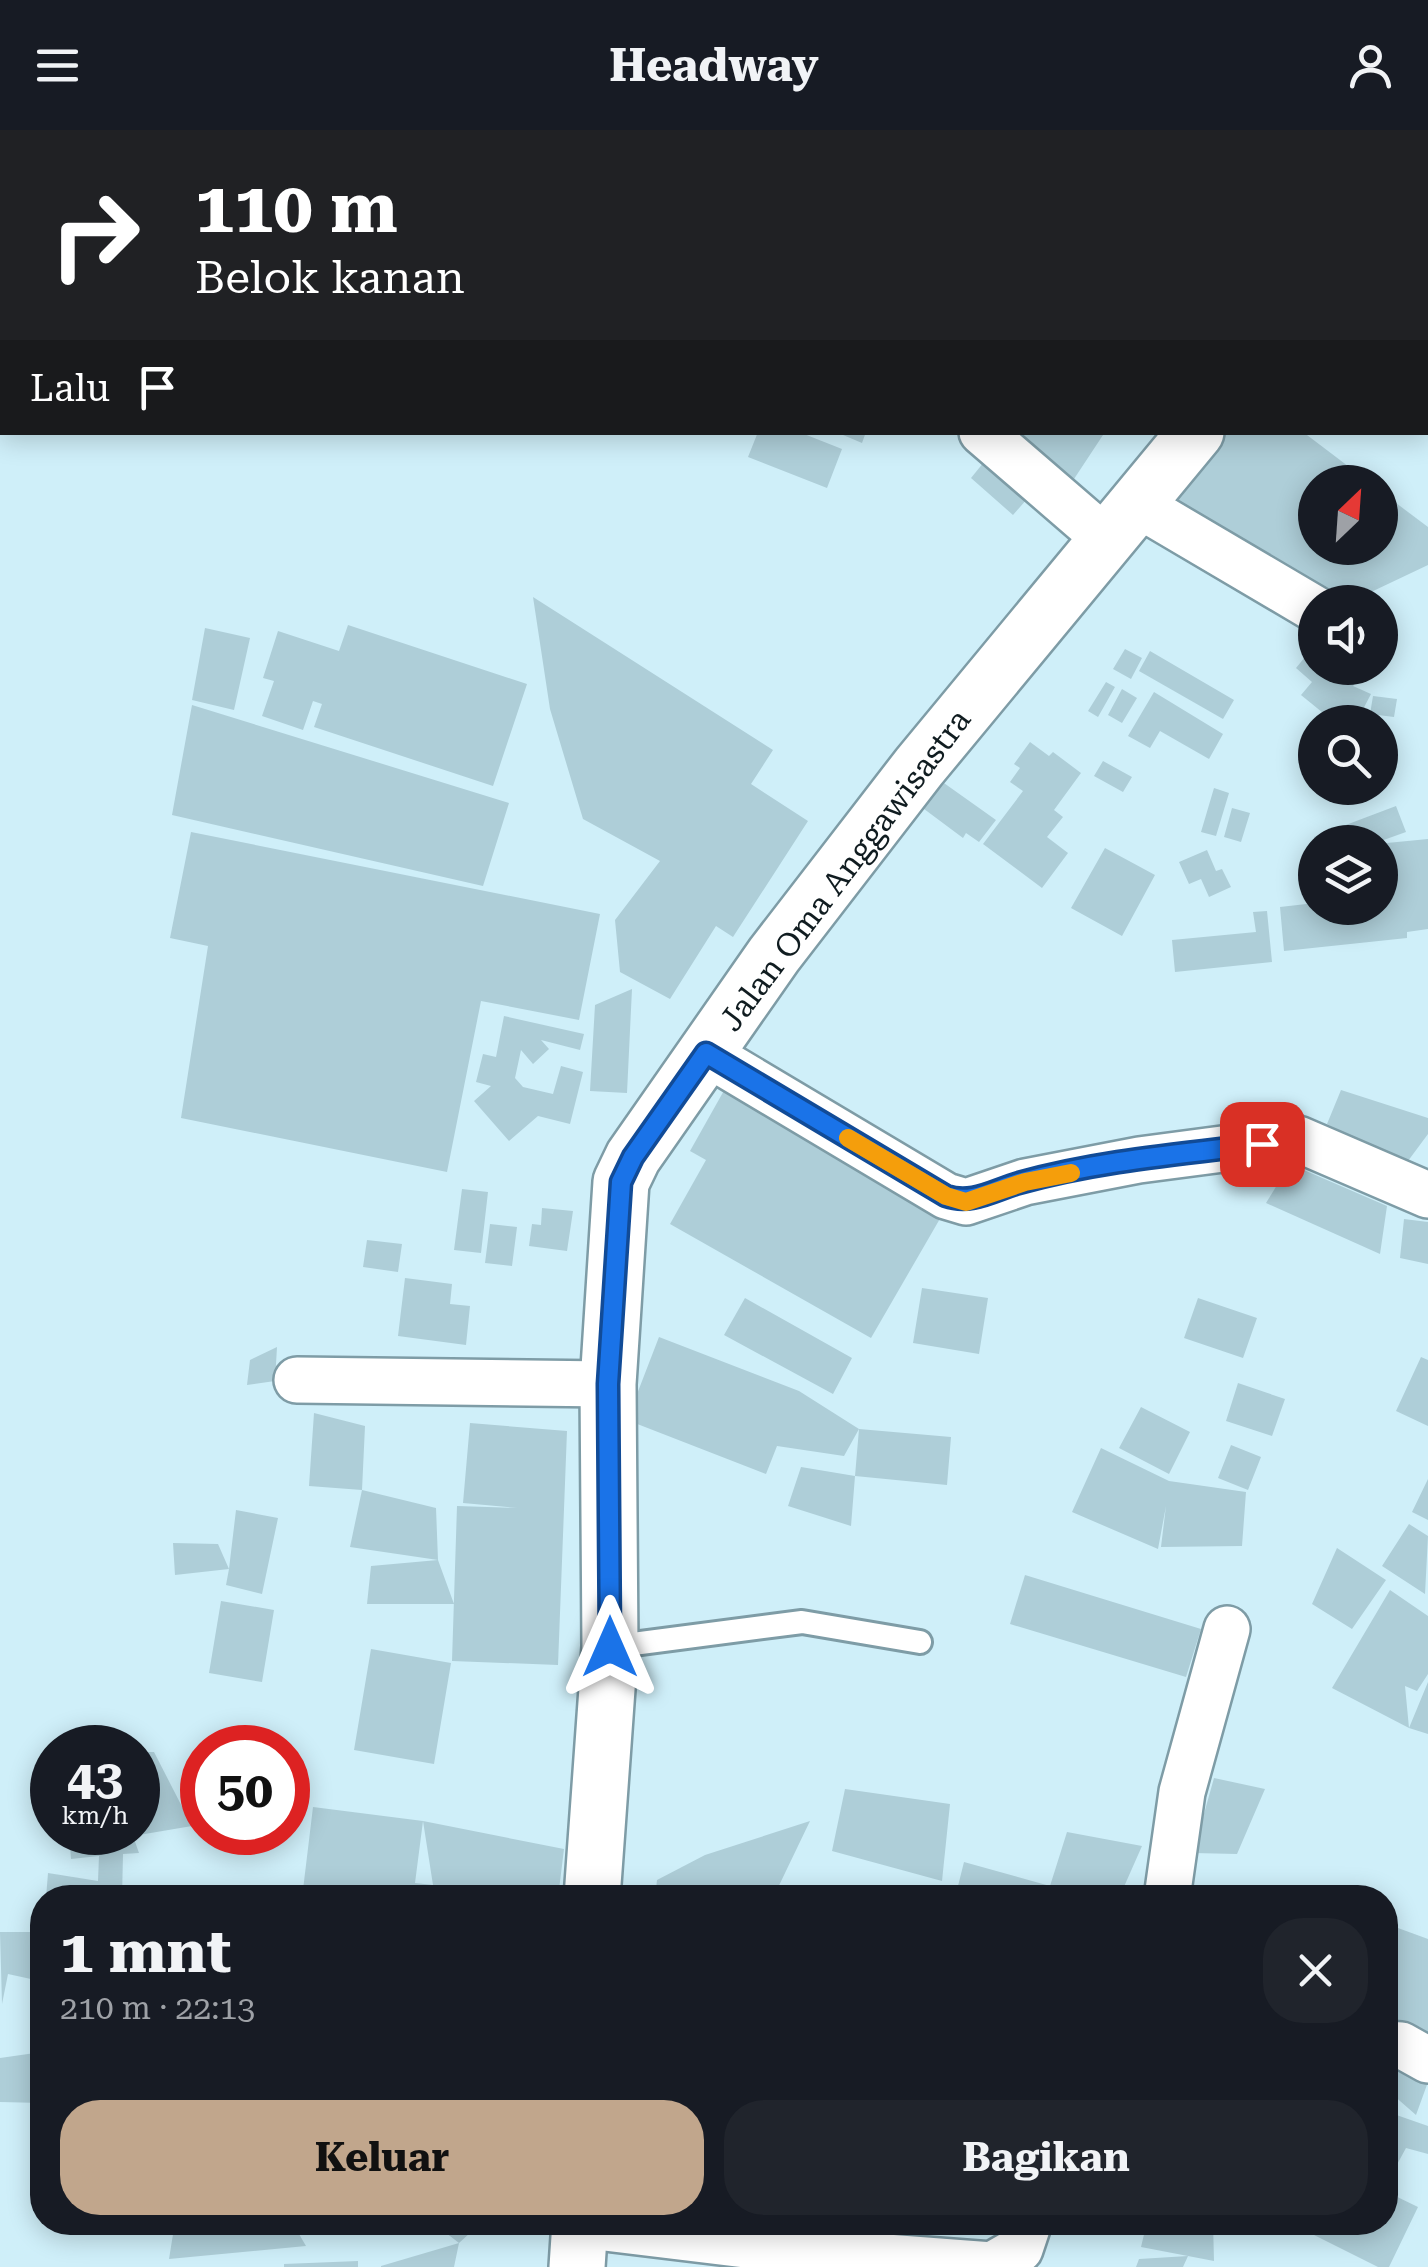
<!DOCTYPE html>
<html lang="id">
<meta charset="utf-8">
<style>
body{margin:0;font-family:"Roboto Serif",serif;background:#20242c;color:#f1f3f6;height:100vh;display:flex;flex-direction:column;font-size:38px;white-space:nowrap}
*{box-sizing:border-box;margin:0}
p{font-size:32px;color:#9ea1a6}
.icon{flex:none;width:55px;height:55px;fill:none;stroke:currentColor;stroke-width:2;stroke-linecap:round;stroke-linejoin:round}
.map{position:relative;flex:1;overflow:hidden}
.side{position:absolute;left:30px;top:1755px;width:1368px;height:350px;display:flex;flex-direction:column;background:#171b24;border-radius:40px;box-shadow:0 5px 25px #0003}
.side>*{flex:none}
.guide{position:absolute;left:0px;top:0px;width:1430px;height:305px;box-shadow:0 5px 25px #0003;background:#202124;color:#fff;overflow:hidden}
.needle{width:65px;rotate:25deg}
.tools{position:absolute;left:1298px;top:335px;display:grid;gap:20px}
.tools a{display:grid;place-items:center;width:100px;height:100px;border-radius:50%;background:#171b24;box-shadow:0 5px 25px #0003;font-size:50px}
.speed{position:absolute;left:30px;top:1595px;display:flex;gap:20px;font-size:50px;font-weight:700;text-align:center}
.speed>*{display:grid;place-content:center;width:130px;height:130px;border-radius:50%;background:#171b24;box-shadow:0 5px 25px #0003;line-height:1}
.speed small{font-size:25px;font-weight:400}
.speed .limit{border:15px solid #d22;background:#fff;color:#111}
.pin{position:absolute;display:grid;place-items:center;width:85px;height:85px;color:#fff;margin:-42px;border-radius:20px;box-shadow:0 5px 15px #0006}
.me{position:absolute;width:110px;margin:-55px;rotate:0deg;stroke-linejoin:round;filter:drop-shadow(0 0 8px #0008)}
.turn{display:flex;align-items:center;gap:35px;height:210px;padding:0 30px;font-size:45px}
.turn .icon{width:130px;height:130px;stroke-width:2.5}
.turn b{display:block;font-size:70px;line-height:85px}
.then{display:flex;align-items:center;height:95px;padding:0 30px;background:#0003;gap:20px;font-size:38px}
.round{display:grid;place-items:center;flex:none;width:105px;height:105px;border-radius:40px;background:#20242c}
.summary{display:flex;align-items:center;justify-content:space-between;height:170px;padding:0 30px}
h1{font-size:60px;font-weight:700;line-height:75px}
.action{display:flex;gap:20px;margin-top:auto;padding:20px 30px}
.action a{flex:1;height:115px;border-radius:40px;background:#c1a68c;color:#111;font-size:40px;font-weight:700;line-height:115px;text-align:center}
.action a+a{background:#20242c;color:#f1f3f6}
header{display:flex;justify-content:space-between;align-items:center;height:130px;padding:0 30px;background:#171b24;font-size:45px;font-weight:700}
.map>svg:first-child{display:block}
.building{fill:#aeced8}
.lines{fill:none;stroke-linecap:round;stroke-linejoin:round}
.service-casing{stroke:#7e9ca6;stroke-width:28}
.minor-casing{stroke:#7e9ca6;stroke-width:50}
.secondary-casing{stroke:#7e9ca6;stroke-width:60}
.service{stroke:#fff;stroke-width:22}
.minor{stroke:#fff;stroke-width:45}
.secondary{stroke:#fff;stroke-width:55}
.route-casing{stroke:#114b97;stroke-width:25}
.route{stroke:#1a73e8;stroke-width:18}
.slow{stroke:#f59e0b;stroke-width:18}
.labels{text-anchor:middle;stroke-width:8;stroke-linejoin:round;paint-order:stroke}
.street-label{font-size:32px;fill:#101c20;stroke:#fff}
</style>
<header><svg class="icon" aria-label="menu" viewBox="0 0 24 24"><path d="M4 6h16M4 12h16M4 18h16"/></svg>Headway<svg class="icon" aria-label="person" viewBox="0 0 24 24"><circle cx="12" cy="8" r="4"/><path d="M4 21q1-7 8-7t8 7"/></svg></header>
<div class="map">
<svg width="1428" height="2137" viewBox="0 0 1428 2137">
<rect width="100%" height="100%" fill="#cfeff9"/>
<path class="building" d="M 758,302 L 799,302 L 842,319 L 827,358 L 748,327 Z
M 836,302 L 866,302 L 862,313 Z
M 1007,302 L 1105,302 L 1074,349 Z
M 1213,302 L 1303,302 L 1369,352 L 1315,352 L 1315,418 L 1380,418 L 1380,361 L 1428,397 L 1428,435 L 1350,472 L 1318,472 L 1155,381 Z
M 984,332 L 1027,369 L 1013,385 L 971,348 Z
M 533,467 L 773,620 L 751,654 L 808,691 L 733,807 L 716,796 L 670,869 L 620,842 L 615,790 L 660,731 L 583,689 L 550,579 Z
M 348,495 L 527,554 L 493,656 L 314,597 L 322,574 L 313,571 L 303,600 L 262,586 L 274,551 L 263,548 L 278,501 L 339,521 Z
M 205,498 L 250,508 L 234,580 L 192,570 Z
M 1315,515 L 1315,538 L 1358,538 L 1364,542 L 1353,556 L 1371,564 L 1360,585 L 1335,578 L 1328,587 L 1301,565 L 1312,552 L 1296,538 Z
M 1125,519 L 1142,528 L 1131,549 L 1113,539 Z
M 1150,521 L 1234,570 L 1223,589 L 1139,541 Z
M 1106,552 L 1115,557 L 1098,587 L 1088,581 Z
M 1122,559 L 1137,568 L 1122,593 L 1108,585 Z
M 1154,562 L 1223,604 L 1209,629 L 1160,601 L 1150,618 L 1128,606 Z
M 1373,566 L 1397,569 L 1394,587 L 1370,584 Z
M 192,575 L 509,673 L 483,756 L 172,685 Z
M 1030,612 L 1049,626 L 1053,622 L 1081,643 L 1054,680 L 1063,687 L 1047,707 L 1068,723 L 1042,758 L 983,714 L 1023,661 L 1010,652 L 1020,638 L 1014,634 Z
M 1103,631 L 1132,647 L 1123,662 L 1094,646 Z
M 927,641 L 996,690 L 979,712 L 966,703 L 963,708 L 908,667 Z
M 1214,658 L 1229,663 L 1216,706 L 1201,702 Z
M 1396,676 L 1406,702 L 1378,712 L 1316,712 L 1314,707 Z
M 1232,678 L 1250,683 L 1241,712 L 1224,707 Z
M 191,702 L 600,784 L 579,890 L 481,871 L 447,1042 L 181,988 L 208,816 L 170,808 Z
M 1428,709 L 1428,799 L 1407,802 L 1407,808 L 1284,821 L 1280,777 L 1315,773 L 1315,778 L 1380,778 L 1380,751 L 1391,749 L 1387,713 Z
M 1105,718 L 1155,745 L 1122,806 L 1071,778 Z
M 1207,720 L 1216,741 L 1222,739 L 1231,757 L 1209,767 L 1201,749 L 1189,754 L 1179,732 Z
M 1267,781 L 1272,832 L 1175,842 L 1172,810 L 1256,802 L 1253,782 Z
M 632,859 L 627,963 L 590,961 L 595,875 Z
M 504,886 L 584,904 L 580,920 L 541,910 L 549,919 L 533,934 L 521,920 L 515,948 L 523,957 L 553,964 L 561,936 L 583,942 L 570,994 L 538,986 L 509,1011 L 474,971 L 491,956 L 476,952 L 483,924 L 496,927 Z
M 726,957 L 945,1080 L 871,1208 L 670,1094 L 706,1030 L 690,1021 Z
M 1341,960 L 1428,988 L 1428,1004 L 1405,1035 L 1327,994 Z
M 1290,1034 L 1387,1076 L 1380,1124 L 1266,1073 Z
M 462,1059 L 488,1062 L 481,1123 L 454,1120 Z
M 542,1078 L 573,1081 L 567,1121 L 529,1116 L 532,1094 L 541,1095 Z
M 1404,1089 L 1428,1092 L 1428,1134 L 1400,1128 Z
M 490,1094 L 517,1097 L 512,1136 L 485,1133 Z
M 367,1110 L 402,1114 L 398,1142 L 363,1137 Z
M 405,1148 L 452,1154 L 450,1174 L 470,1176 L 466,1215 L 398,1206 Z
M 922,1158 L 988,1168 L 979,1224 L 913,1213 Z
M 745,1168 L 852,1228 L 833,1264 L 724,1205 Z
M 1198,1168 L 1257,1188 L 1243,1228 L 1184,1208 Z
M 659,1207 L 799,1261 L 859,1299 L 844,1326 L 777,1316 L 766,1344 L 627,1290 Z
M 277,1217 L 275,1251 L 247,1255 L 250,1230 Z
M 1421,1227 L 1428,1230 L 1428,1296 L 1396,1281 Z
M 1238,1253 L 1285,1269 L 1272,1306 L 1226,1291 Z
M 1141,1277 L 1190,1302 L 1169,1344 L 1119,1318 Z
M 314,1283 L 365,1296 L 362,1360 L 309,1356 Z
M 470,1293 L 567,1301 L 558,1535 L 452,1531 L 457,1376 L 517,1378 L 463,1373 Z
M 859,1299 L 951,1307 L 947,1355 L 855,1346 Z
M 1231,1315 L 1261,1327 L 1248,1360 L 1218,1348 Z
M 1101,1318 L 1169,1351 L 1246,1362 L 1242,1416 L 1161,1417 L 1166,1376 L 1158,1419 L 1072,1382 Z
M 801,1337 L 855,1346 L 851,1396 L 788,1376 Z
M 1428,1349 L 1428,1390 L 1412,1382 Z
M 362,1360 L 436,1378 L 438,1430 L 350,1417 Z
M 236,1380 L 278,1388 L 262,1464 L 226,1455 L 229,1439 L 175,1445 L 173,1413 L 218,1414 L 229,1439 Z
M 1409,1394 L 1428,1406 L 1425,1464 L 1382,1436 Z
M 1337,1418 L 1386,1450 L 1352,1499 L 1312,1474 Z
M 438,1430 L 454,1474 L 367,1474 L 371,1436 Z
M 1025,1445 L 1201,1499 L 1186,1547 L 1010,1494 Z
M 1390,1460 L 1428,1486 L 1428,1544 L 1417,1561 L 1405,1556 L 1409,1598 L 1428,1552 L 1428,1604 L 1409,1598 L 1332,1558 Z
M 221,1471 L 274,1480 L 262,1552 L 209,1543 Z
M 371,1519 L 451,1533 L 434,1634 L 354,1620 Z
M 138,1622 L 154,1622 L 192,1696 L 133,1706 L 139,1723 L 123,1724 L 122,1768 L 46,1768 L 48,1743 L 98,1751 L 99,1726 L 71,1729 L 69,1702 L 138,1702 Z
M 52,1643 L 52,1691 L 46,1692 L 39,1646 Z
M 1214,1648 L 1265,1659 L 1237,1724 L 1193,1723 Z
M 845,1659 L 950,1674 L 942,1751 L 832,1721 Z
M 313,1677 L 423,1691 L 415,1753 L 433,1755 L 423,1691 L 564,1719 L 558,1768 L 302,1768 Z
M 810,1691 L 773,1768 L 655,1768 L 657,1750 L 705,1725 Z
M 1067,1702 L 1142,1716 L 1119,1768 L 955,1768 L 964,1732 L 1050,1756 Z
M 1398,1798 L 1428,1809 L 1428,1906 L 1385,1896 L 1385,1822 Z
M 0,1802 L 42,1802 L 40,1851 L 8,1844 L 2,1874 Z
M 42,1922 L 42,1973 L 0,1972 L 0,1928 Z
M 1395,1922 L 1428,1952 L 1416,1985 L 1392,1964 Z
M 1385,1981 L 1428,1996 L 1428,2024 L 1406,2018 L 1394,2040 L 1385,2037 Z
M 1385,2061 L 1418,2077 L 1389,2137 L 1378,2137 L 1308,2102 L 1316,2092 L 1385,2092 Z
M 175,2092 L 292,2092 L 306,2116 L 169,2129 Z
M 432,2092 L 482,2092 L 459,2113 Z
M 905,2092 L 1003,2092 L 1001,2101 Z
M 1147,2092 L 1213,2092 L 1214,2131 L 1188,2126 L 1183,2137 L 1136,2137 L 1139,2129 L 1188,2126 L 1141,2117 Z
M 459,2113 L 454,2137 L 381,2137 L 381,2136 Z
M 358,2131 L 358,2137 L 284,2137 L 284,2134 Z"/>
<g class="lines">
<g class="service-casing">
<path id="service" d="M 610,1517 L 802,1492 L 920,1512"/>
</g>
<g class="minor-casing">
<path id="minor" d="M 1140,0 L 1142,2
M 982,302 L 1107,410
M 1137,374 L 1315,479
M 706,923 L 946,1066 L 966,1072 L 1025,1052 L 1139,1030 L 1298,1009 L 1428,1065
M 297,1250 L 608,1254
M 1167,1768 L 1182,1662 L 1227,1499
M 1385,1914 L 1401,1915 L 1428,1930
M 580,2095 L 779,2119 L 992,2135 L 1020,2119 L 1029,2092"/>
</g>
<g class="secondary-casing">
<path id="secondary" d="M 1394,2 L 1395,0
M 592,1768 L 610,1517 L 608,1254 L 621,1052 L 633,1027 L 774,825 L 919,637 L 1196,302
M 577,2137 L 580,2092"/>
</g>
<use href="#service" class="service"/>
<use href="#minor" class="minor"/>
<use href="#secondary" class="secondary"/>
</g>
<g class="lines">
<g class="route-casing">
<path id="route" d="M 610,1517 L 608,1254 L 621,1052 L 633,1027 L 706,923 L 946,1066 C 972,1075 994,1060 1019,1053 C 1097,1031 1181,1024 1262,1014"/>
</g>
<use href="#route" class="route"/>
<path class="slow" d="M 848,1008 L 946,1066 L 966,1072 L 1025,1052 L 1071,1043"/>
</g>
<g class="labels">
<g class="street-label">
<text transform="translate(845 740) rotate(-53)" y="11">Jalan Oma Anggawisastra</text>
</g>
</g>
</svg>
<div class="tools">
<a><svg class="needle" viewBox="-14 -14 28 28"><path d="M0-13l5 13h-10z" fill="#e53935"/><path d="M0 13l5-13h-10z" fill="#9ea1a6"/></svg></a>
<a><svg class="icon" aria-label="sound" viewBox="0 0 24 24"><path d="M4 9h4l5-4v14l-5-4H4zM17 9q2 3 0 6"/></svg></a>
<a><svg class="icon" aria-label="search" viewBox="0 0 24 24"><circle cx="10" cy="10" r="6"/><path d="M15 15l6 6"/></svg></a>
<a><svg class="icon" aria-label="layers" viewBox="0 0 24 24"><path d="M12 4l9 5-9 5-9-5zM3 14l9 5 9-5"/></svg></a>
</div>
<div class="speed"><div>43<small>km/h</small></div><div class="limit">50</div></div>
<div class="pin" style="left:1262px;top:1014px;background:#d93025"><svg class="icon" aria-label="arrive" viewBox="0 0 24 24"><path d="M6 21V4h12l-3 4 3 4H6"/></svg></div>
<svg class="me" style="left:610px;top:1517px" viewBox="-20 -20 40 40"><path d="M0-17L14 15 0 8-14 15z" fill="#1a73e8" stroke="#fff" stroke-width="4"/></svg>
<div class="guide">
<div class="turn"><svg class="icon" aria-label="right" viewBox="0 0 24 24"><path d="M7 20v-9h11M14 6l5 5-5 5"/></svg><div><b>110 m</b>Belok kanan</div></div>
<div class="then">Lalu<svg class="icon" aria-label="arrive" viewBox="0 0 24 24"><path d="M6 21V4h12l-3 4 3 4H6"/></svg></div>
</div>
<section class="side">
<div class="summary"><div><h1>1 mnt</h1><p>210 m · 22:13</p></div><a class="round"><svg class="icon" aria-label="close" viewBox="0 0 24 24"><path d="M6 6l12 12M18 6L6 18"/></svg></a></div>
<div class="action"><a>Keluar</a><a>Bagikan</a></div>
</section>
</div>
